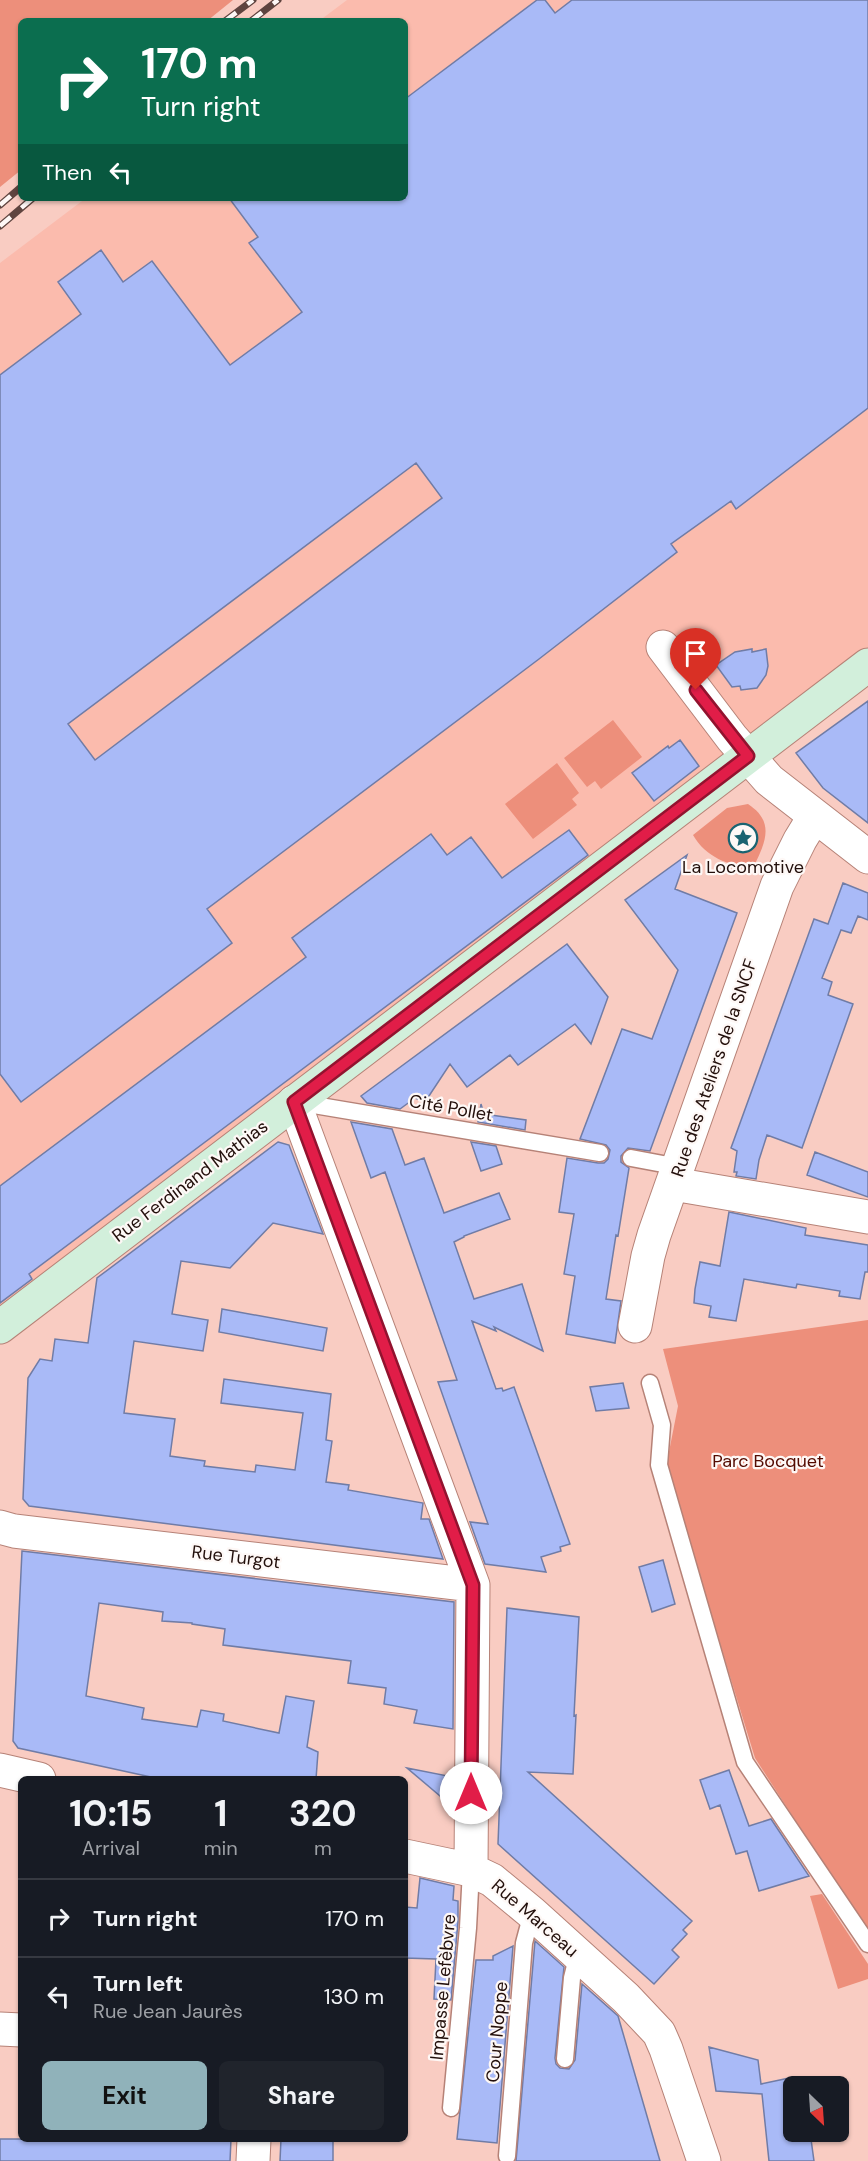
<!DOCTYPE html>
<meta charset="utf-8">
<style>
body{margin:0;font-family:"DM Sans",sans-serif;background:#20242c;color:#f1f3f6;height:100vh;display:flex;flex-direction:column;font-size:22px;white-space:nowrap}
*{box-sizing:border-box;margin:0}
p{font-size:20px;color:#9ea1a6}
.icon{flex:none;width:33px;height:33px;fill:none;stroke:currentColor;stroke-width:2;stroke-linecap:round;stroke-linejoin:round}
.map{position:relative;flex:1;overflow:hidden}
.details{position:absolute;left:18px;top:1776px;width:390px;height:366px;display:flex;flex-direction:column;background:#171b24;border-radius:9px;box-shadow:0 2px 4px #0004}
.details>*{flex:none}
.banner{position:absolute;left:18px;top:18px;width:390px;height:183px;border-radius:9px;box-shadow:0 2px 4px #0004;background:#0b6e4f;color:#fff;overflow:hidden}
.needle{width:39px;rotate:155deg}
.buttons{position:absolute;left:783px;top:2076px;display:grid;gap:12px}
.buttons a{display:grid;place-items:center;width:66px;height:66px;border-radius:9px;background:#171b24;box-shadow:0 2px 4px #0004;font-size:30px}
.pin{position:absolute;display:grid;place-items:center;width:51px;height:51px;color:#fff;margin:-62px -26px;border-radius:50% 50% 50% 0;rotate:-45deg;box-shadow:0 0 6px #0007}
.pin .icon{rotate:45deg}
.me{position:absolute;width:66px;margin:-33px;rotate:0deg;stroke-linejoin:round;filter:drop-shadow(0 0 4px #0008)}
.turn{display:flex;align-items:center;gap:21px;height:126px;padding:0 24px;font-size:27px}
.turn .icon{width:78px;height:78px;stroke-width:2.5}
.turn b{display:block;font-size:42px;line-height:51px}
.then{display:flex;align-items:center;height:57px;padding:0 24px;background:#0003;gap:12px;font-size:22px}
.eta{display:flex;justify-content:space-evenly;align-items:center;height:102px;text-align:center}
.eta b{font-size:36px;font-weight:700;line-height:42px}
.button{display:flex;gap:12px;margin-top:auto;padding:12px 24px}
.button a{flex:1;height:69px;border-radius:9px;background:#90b2ba;color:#111;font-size:24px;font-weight:700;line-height:69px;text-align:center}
.button a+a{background:#20242c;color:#f1f3f6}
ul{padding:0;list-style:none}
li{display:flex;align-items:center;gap:18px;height:78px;padding:0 24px;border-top:2px solid #363941}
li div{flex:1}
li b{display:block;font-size:22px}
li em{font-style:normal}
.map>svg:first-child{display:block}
.built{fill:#fbbbad}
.green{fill:#ed8f7b}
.building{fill:#a9baf7;stroke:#707ca6;stroke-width:1.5;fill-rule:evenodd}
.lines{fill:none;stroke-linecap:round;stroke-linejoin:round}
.lane-casing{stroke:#b68277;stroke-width:19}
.street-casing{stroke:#b68277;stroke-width:35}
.secondary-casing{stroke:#b68277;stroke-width:35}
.lane{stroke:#fff;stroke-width:16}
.street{stroke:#fff;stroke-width:33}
.secondary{stroke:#d2efdb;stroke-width:33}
.rail-casing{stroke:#5f443f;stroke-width:7}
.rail{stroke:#fef8f6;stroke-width:4.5;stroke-dasharray:14;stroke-linecap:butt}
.route-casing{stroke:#92132f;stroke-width:15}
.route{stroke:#e11d48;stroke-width:10}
.labels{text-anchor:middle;stroke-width:4.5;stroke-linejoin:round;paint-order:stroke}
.poi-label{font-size:18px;fill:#220f0b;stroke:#fef8f6}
.street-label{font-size:18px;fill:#220f0b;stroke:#fef8f6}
.park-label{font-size:18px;fill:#540b01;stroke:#fef8f6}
</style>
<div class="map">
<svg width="868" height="2161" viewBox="0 0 868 2161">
<rect width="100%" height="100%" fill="#f9ccc2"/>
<path class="built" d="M 347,0 L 868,0 L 868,650 L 0,1309 L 0,263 L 86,198 L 405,198 L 405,21 L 319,21 Z"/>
<path class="green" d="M 0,0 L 233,0 L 207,21 L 21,21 L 21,170 L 0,187 Z
M 613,720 L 642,757 L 601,789 L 595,781 L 587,787 L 564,758 Z
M 557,763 L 579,793 L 572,799 L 577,805 L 533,839 L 505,804 Z
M 748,804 C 777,823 764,845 752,870 C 728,864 706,858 693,835 L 727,808 Z
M 868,1320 L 868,1929 L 835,1882 L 755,1758 L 666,1467 L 678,1406 L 663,1349 Z
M 822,1894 L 868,1964 L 868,1979 L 838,1989 L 810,1896 Z"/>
<path class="building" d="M 537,0 L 545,0 L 555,13 L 572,0 L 868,0 L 868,408 L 736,509 L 731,501 L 671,544 L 677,552 L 539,659 L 207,909 L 232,943 L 21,1102 L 0,1074 L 0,375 L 81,314 L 58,282 L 101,250 L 123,282 L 152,261 L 230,365 L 302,312 L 249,243 L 258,237 L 229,198 L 405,198 L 405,99 ZM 416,463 L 442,498 L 95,760 L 68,724 Z
M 752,649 L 752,652 L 766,649 L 768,666 L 766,675 L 757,688 L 741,690 L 740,686 L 732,687 L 716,665 L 735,652 Z
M 868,701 L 868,823 L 823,788 L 796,753 Z
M 680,740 L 699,766 L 654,801 L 632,773 L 668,746 L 669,748 Z
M 569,830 L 588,855 L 29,1274 L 32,1279 L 0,1303 L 0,1186 L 306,957 L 292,938 L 431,834 L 447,855 L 471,837 L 502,878 Z
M 687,855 L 675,889 L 737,913 L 650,1151 L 628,1148 L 621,1156 L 621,1162 L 629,1168 L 618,1236 L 616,1235 L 606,1299 L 621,1301 L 615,1343 L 566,1334 L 575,1276 L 564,1274 L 574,1214 L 559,1212 L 567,1158 L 598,1163 L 604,1163 L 608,1159 L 610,1150 L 606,1145 L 580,1139 L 622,1029 L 652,1039 L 678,970 L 625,900 Z
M 843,883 L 868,893 L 868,920 L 858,916 L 851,933 L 841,930 L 822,978 L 832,982 L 828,995 L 853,1004 L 802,1148 L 767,1135 L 759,1160 L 756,1179 L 736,1176 L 737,1172 L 734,1172 L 737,1151 L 731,1148 L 814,919 L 828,924 Z
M 567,944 L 608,997 L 591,1044 L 575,1024 L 518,1065 L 510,1055 L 467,1087 L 450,1064 L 425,1102 L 415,1098 L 400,1109 L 367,1103 L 361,1096 Z
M 481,1104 L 484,1114 L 526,1120 L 525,1130 L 478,1122 Z
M 351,1122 L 392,1129 L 405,1165 L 424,1158 L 444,1213 L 499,1193 L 510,1219 L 464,1236 L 464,1237 L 454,1242 L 474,1299 L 522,1284 L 543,1351 L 494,1327 L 496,1331 L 472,1321 L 496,1389 L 502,1388 L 503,1391 L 514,1387 L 570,1544 L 560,1547 L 561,1551 L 541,1557 L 546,1572 L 485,1564 L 470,1522 L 488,1524 L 438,1382 L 457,1380 L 385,1172 L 371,1178 Z
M 278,1142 L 289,1145 L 323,1234 L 273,1223 L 230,1268 L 181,1261 L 172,1314 L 208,1320 L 203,1351 L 134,1341 L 124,1413 L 175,1419 L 170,1456 L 205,1461 L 204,1466 L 255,1472 L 256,1465 L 295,1470 L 303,1413 L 221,1403 L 224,1379 L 331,1394 L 326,1440 L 332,1441 L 326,1482 L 349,1485 L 348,1490 L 423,1503 L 421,1519 L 429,1519 L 443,1559 L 29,1506 L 23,1499 L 28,1378 L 40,1359 L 52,1361 L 55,1339 L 88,1343 L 97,1278 Z
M 471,1142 L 496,1146 L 502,1164 L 481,1171 Z
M 815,1152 L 868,1172 L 868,1197 L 807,1175 Z
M 729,1212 L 806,1228 L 805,1235 L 868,1245 L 868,1272 L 865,1272 L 860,1299 L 839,1296 L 840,1291 L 797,1284 L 796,1288 L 744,1279 L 736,1321 L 709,1317 L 711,1306 L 694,1303 L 695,1289 L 700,1262 L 720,1266 Z
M 222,1309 L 327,1328 L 323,1351 L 219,1332 Z
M 623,1383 L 629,1408 L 596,1411 L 590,1387 Z
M 22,1551 L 454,1602 L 453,1729 L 414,1723 L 417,1710 L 384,1704 L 386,1688 L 348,1683 L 351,1661 L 223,1645 L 225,1629 L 192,1624 L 192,1623 L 162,1621 L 163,1612 L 99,1603 L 86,1696 L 144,1708 L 142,1719 L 197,1727 L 201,1710 L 224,1714 L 223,1721 L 279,1733 L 286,1696 L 314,1701 L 307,1747 L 318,1752 L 316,1779 L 160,1779 L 18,1748 L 13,1741 Z
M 663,1560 L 675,1604 L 652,1612 L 639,1567 Z
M 507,1608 L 579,1617 L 574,1716 L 576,1715 L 573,1774 L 528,1772 L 692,1921 L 683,1930 L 687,1934 L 672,1950 L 679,1957 L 654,1984 L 498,1844 Z
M 407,1768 L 453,1777 L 453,1807 Z
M 729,1770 L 749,1826 L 771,1819 L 809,1876 L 759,1891 L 747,1851 L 736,1854 L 720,1805 L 710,1809 L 700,1780 Z
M 420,1878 L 454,1886 L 453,1900 L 458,1901 L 458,1922 L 451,2000 L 434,1999 L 436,1959 L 405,1958 L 405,1907 L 417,1908 Z
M 535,1941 L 564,1967 L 555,2058 L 556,2064 L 560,2068 L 569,2069 L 575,2060 L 582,1984 L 618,2016 L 660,2161 L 516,2161 Z
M 513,1946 L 497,2143 L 457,2139 L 476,1960 L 493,1960 L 493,1956 Z
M 709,2047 L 758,2060 L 761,2084 L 794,2077 L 794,2132 L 810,2132 L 814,2161 L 769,2161 L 762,2094 L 716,2091 Z
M 0,2139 L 231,2139 L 230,2161 L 0,2161 Z
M 281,2139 L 333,2139 L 333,2161 L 280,2161 Z"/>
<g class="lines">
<g class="lane-casing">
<path id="lane" d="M 296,1102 L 600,1153
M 631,1158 L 679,1167
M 650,1383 L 662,1425 L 659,1465 L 745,1762 L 868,1944
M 565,2059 L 572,1978 L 578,1954
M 451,2108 L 468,1928 L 471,1870
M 507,2156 L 524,1943 L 532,1913"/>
</g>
<g class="street-casing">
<path id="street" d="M 663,647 L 732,738 L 769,780 L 868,857
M 294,1102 L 473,1585 L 471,1870 L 492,1880 L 532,1913 L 626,1998 L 659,2033 L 666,2049 L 704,2161
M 673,1184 L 868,1217
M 635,1326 L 648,1256 L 654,1235 L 777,886 L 800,840 L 814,817
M 0,1527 L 14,1531 L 473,1585
M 0,1770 L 39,1779
M 405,1856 L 471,1870
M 0,2029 L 21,2030
M 253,2161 L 254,2139"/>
</g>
<g class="secondary-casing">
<path id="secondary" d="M 0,1327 L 868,665"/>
</g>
<use href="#lane" class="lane"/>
<use href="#street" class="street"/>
<use href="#secondary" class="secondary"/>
<g class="rail-casing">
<path id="rail" d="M 225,21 L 253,0
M 251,21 L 278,0
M 0,205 L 21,187
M 0,226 L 33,198"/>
</g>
<use href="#rail" class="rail"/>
</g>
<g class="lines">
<g class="route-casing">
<path id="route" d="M 471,1793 L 473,1585 L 294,1102 L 748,756 L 696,690"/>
</g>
<use href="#route" class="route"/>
</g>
<defs>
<g id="sight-ring" transform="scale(1.5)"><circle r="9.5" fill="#fef8f6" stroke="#1a6371" stroke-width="1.5"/><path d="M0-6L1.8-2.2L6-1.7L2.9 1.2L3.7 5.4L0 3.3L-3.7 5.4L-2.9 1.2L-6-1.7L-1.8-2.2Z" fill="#1a6371"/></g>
</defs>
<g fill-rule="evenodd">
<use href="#sight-ring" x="743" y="838"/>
</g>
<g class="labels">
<g class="poi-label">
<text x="743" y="873">La Locomotive</text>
</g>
<g class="street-label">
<text transform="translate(714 1068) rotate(-71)" y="6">Rue des Ateliers de la SNCF</text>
<text transform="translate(451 1108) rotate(10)" y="6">Cité Pollet</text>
<text transform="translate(190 1181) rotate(-37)" y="6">Rue Ferdinand Mathias</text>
<text transform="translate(236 1557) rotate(7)" y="6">Rue Turgot</text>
<text transform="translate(535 1918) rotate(41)" y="6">Rue Marceau</text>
<text transform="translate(443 1987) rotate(-85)" y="6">Impasse Lefèbvre</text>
<text transform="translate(497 2032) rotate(-85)" y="6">Cour Noppe</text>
</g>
<g class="park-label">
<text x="768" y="1467">Parc Bocquet</text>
</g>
</g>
</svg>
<div class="buttons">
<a><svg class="needle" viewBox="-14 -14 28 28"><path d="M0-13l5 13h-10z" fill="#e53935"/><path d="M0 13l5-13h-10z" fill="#9ea1a6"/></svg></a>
</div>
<div class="pin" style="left:696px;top:690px;background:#d93025"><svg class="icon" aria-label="arrive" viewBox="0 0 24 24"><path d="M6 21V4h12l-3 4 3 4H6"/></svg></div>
<svg class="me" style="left:471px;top:1793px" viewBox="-20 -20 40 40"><circle r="19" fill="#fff"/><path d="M0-13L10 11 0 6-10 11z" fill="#e11d48"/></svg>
<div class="banner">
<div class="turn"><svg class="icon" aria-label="right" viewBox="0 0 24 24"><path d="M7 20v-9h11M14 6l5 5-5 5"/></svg><div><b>170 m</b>Turn right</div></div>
<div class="then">Then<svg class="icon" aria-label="left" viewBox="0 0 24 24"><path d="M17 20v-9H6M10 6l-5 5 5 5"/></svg></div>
</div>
<section class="details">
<div class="eta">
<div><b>10:15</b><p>Arrival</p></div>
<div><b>1</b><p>min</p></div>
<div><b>320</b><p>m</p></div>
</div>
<ul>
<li><svg class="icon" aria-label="right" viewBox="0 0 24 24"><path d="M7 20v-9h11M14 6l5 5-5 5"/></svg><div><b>Turn right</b></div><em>170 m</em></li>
<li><svg class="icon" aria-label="left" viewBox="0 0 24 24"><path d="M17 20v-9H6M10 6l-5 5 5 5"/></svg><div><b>Turn left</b><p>Rue Jean Jaurès</p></div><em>130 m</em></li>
</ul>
<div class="button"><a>Exit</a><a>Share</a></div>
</section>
</div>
